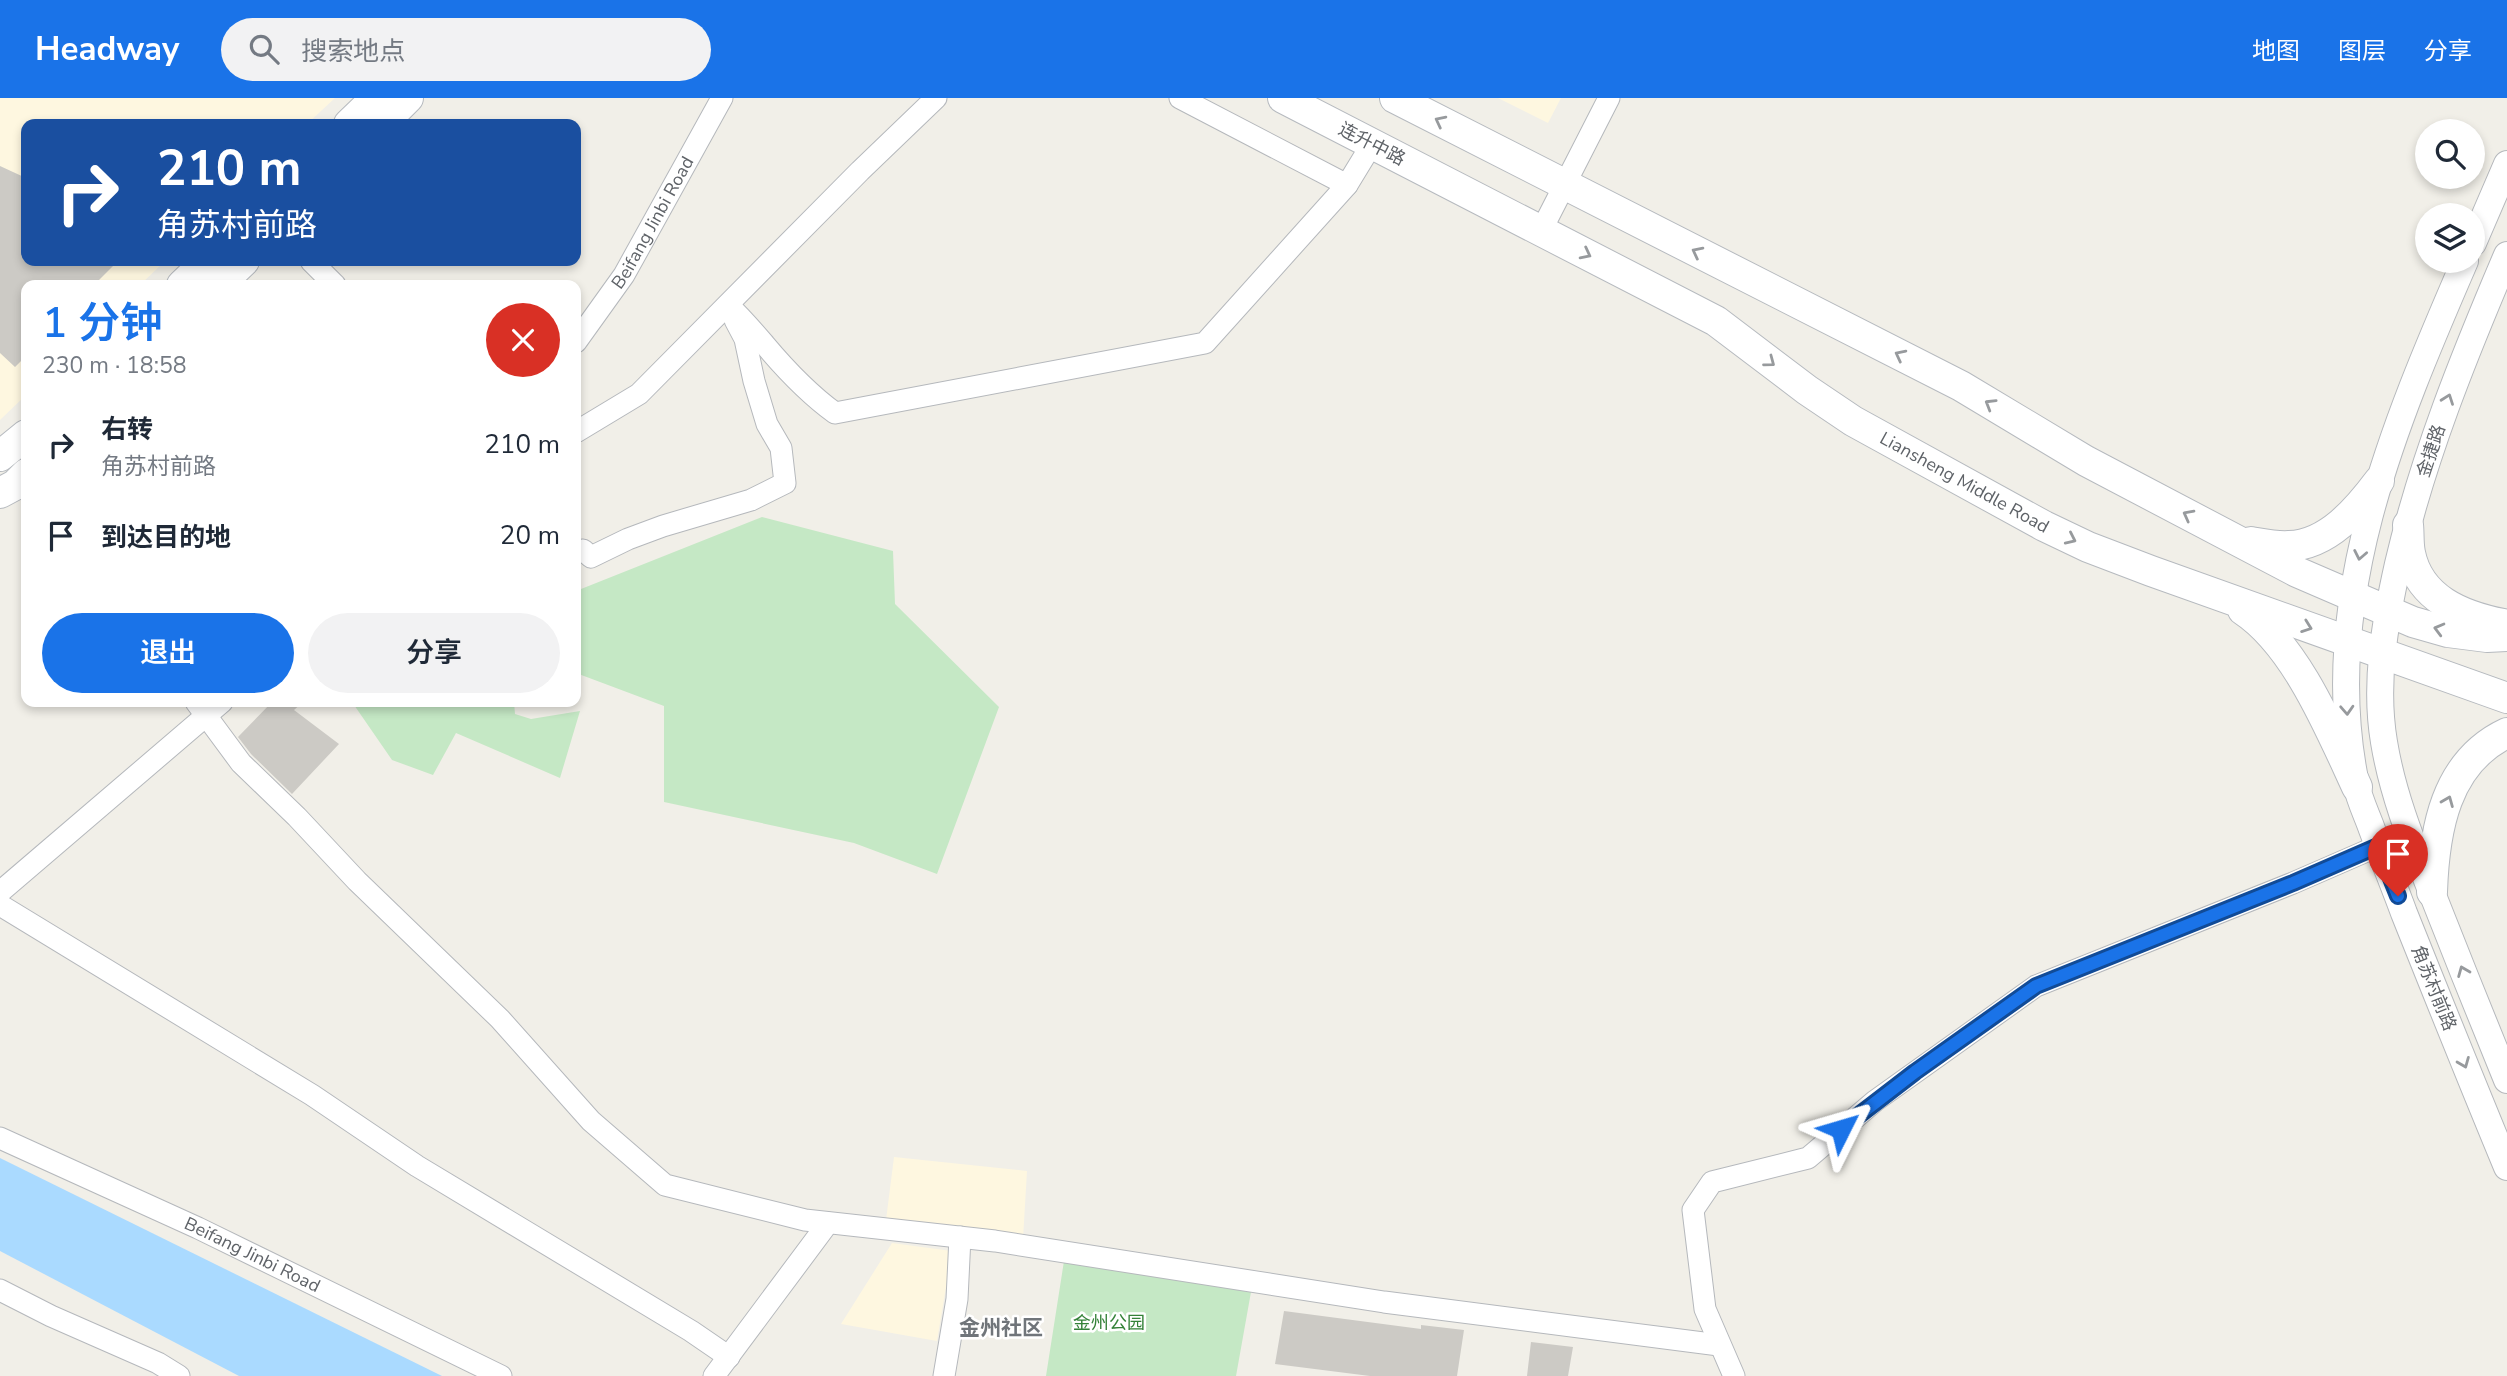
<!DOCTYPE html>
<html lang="zh">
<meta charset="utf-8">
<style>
body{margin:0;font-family:"Nunito Sans","Noto Sans SC",sans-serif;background:#f2f2f3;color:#1f2937;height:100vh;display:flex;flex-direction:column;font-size:26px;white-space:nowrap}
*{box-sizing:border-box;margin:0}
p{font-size:23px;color:#747a83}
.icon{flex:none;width:38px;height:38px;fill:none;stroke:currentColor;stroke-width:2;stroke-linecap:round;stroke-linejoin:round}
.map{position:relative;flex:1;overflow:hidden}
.details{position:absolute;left:21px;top:182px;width:560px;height:427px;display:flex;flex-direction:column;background:#fff;border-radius:14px;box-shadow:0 4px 10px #0003}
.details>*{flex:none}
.top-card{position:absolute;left:21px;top:21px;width:560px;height:147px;border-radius:14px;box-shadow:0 4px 10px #0003;background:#1a4fa0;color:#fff;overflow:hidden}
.fabs{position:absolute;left:2415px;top:21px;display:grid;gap:14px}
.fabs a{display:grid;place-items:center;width:70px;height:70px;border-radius:50%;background:#fff;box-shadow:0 4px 10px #0003;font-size:35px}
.pin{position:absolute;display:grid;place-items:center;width:60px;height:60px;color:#fff;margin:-72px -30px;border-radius:50% 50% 50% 0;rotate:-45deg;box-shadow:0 0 7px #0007}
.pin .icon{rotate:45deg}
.me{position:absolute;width:77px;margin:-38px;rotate:50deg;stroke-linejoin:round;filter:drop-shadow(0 0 5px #0008)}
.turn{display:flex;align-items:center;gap:24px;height:147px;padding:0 21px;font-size:32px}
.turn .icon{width:91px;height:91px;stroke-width:2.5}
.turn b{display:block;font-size:49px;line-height:60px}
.round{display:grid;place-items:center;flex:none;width:74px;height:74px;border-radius:37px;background:#f2f2f3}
.headline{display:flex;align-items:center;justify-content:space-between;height:119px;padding:0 21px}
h1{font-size:42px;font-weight:600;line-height:52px;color:#1a73e8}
.cta{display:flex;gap:14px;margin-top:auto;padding:14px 21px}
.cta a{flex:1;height:80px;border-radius:42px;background:#1a73e8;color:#fff;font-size:28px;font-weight:600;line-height:80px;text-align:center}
.cta a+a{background:#f2f2f3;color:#1f2937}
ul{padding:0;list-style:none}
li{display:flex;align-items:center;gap:21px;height:91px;padding:0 21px}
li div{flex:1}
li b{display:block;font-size:26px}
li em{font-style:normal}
header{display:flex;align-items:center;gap:42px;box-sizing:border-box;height:98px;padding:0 35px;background:#1a73e8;color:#fff}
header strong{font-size:33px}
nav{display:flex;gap:38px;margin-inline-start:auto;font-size:24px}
.search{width:490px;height:63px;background:#f2f2f3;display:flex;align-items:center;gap:18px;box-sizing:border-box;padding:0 24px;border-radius:38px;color:#747a83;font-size:26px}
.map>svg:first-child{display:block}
.commercial{fill:#fef7e0}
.green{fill:#c5e8c5}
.water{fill:#aadaff}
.building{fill:#cccac5}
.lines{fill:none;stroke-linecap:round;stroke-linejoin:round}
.minor-casing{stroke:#b5b8bc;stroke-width:23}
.tertiary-casing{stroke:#b5b8bc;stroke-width:28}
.secondary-casing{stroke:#b6babf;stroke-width:32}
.minor{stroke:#fff;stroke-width:21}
.tertiary{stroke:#fff;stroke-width:26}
.secondary{stroke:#fff;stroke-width:30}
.oneway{stroke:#979a9d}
.route-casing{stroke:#114b97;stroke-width:18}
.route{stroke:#1a73e8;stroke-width:12}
.labels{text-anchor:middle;stroke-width:5;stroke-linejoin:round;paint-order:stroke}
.street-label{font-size:18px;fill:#5f6368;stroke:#fff}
.park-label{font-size:18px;fill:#348238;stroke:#fff}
.quarter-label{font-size:21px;font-weight:bold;fill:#70757a;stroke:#fff}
</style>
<header>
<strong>Headway</strong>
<div class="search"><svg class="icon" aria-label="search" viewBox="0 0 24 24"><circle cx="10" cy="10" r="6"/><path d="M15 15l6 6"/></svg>搜索地点</div>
<nav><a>地图</a><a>图层</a><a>分享</a></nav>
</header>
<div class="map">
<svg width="2507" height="1278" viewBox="0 0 2507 1278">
<rect width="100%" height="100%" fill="#f1efe8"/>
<path class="commercial" d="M 0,0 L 335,0 L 307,26 L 26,26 L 26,163 L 165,163 L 140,187 L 26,187 L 26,297 L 0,322 Z
M 1498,0 L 1561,0 L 1548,25 Z
M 894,1059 L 1027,1073 L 1023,1141 L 886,1122 Z
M 892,1145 L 952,1153 L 937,1243 L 841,1226 Z"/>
<path class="green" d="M 762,419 L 893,453 L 895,506 L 999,609 L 937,776 L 854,745 L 664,704 L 664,608 L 576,575 L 576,493 Z
M 352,604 L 514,604 L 515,616 L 531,621 L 580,613 L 560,680 L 456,635 L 433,677 L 392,662 Z
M 1064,1163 L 1251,1194 L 1236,1278 L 1046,1278 Z"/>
<path class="water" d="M 0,1060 L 442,1278 L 239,1278 L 0,1153 Z"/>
<path class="building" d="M 0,68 L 26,80 L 26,163 L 118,163 L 94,187 L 26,187 L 26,258 L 15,269 L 0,255 Z
M 272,604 L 303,604 L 294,612 L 339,646 L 292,696 L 251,656 L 238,639 Z
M 1284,1213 L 1421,1231 L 1421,1227 L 1464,1232 L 1457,1278 L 1370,1278 L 1275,1266 Z
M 1531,1244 L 1573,1249 L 1568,1278 L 1527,1278 Z"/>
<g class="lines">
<g class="minor-casing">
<g id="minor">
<path d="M 1180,0 L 1347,87"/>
<path d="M 1541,133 L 1609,0"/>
<path d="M 311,163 L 335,187"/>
<path d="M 728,207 C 742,220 753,233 765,247 C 786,272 809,296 835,315 L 1205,245 L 1347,87 L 1372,46"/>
<path id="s1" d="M 576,244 L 624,177 L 722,0"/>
<path d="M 576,334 L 639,296 L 860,73 L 936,0"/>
<path d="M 583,452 L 591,459 L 628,441 L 663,428 L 751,402 L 785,385 L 781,350 L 767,326 L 754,283 L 745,241 L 735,222"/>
<path d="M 196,604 L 241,665 L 297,719 L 357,783 L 500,921 L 591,1023 L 665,1087 L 805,1122 L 995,1143 L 1384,1204 L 1719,1247"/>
<path d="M 0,794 L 222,604"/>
<path d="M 0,807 L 312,997 L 417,1068 L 691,1233 L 729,1259"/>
<path id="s2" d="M 0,1040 L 198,1130 L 501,1278"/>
<path d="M 0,1192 L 51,1218 L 158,1265 L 179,1278"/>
<path d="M 714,1278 L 828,1125"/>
<path d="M 944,1278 L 957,1201 L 960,1139"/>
<path d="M 1734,1278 L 1705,1211 L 1693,1112 L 1712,1084 L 1808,1060 L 1875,1003 L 2036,888 L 2293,785 L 2378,748"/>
</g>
</g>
<g class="tertiary-casing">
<path id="tertiary" d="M 2473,145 L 2507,66
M 2507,157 C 2464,258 2423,359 2398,466 C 2385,524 2374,585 2384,644 C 2393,699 2414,749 2434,800 C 2458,861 2482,921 2507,982
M 2465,163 C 2394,327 2318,504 2356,686 C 2359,700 2365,713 2370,726 C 2381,756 2393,785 2404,815 C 2438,900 2472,985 2507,1069"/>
</g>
<g class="secondary-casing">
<g id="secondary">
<path id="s3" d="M 1283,0 L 1716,223 L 1807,292 L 1853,323 L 2044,428 L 2088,449 L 2151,473 L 2507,600"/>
<path d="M 1395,0 L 1961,288 L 2086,363 L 2297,474 L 2413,524 L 2448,534 L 2487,539 L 2507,538"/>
<path d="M 349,26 L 376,0"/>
<path d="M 382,26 L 408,0"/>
<path d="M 182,187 L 207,163"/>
<path d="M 219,187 L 244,163"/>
<path d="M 0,358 L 26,337"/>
<path d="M 0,395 L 15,387 L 26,376"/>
<path d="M 2408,427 C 2409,436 2408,446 2410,455 C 2419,501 2462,518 2503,526"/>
<path d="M 2251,444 C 2263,446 2277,449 2289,448 C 2328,447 2358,411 2379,383"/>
<path d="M 2243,512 C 2296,547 2331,633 2357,689"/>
<path d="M 2432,794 C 2434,733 2445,664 2507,635"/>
</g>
</g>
<use href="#minor" class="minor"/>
<use href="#tertiary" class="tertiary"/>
<use href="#secondary" class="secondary"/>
</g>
<defs><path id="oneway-chevron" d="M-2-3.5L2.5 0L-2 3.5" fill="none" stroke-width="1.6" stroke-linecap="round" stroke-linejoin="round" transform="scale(1.75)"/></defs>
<g class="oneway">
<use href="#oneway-chevron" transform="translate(1440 23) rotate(-153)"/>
<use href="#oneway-chevron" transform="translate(1697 154) rotate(-153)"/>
<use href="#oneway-chevron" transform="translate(1586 156) rotate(27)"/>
<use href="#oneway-chevron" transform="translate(1900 257) rotate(-153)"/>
<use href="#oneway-chevron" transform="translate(1770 264) rotate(37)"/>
<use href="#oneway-chevron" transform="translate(2448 301) rotate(-70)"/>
<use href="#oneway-chevron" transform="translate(1990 306) rotate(-149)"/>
<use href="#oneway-chevron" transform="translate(2188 417) rotate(-152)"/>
<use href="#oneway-chevron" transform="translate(2071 441) rotate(25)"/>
<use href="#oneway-chevron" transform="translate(2360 457) rotate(101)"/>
<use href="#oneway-chevron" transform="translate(2307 529) rotate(20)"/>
<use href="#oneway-chevron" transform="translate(2439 531) rotate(-165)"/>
<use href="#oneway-chevron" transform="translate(2347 612) rotate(87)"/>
<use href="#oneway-chevron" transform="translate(2448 703) rotate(-68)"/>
<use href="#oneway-chevron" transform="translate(2463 873) rotate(-112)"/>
<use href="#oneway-chevron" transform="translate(2464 965) rotate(68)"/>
</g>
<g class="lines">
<g class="route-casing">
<path id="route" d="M 1841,1031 L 1915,974 L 2036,888 L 2293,785 L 2378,748 L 2398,798"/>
</g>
<use href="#route" class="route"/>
</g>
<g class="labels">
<g class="street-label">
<text transform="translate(1372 46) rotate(27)" y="6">连升中路</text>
<text dy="6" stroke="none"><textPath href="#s1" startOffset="142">Beifang Jinbi Road</textPath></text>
<text transform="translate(2431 353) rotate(-72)" y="6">金捷路</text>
<text dy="6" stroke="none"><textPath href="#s3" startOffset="784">Liansheng Middle Road</textPath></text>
<text transform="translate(2434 890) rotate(68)" y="6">角苏村前路</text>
<text dy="6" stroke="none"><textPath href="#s2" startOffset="278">Beifang Jinbi Road</textPath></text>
</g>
<g class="park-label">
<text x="1109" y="1231">金州公园</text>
</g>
<g class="quarter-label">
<text x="1001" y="1237">金州社区</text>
</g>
</g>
</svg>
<div class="fabs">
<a><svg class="icon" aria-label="search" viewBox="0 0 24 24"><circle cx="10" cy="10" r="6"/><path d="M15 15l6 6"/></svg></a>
<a><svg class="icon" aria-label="layers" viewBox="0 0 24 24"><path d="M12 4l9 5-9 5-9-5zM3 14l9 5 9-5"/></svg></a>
</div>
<div class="pin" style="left:2398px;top:798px;background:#d93025"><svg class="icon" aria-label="arrive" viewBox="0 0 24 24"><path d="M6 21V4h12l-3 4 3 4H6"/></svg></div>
<svg class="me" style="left:1841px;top:1031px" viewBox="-20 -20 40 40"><path d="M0-17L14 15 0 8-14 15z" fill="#1a73e8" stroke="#fff" stroke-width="4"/></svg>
<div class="top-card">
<div class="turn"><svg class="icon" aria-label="right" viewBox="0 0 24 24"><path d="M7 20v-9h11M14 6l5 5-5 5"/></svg><div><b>210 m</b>角苏村前路</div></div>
</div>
<section class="details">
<div class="headline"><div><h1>1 分钟</h1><p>230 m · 18:58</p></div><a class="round" style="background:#d93025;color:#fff"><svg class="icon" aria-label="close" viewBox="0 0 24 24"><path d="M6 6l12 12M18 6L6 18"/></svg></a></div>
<ul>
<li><svg class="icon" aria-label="right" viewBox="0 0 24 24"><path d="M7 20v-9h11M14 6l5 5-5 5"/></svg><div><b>右转</b><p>角苏村前路</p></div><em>210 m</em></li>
<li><svg class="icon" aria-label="arrive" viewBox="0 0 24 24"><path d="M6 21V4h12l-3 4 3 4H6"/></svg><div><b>到达目的地</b></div><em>20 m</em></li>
</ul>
<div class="cta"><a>退出</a><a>分享</a></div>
</section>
</div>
